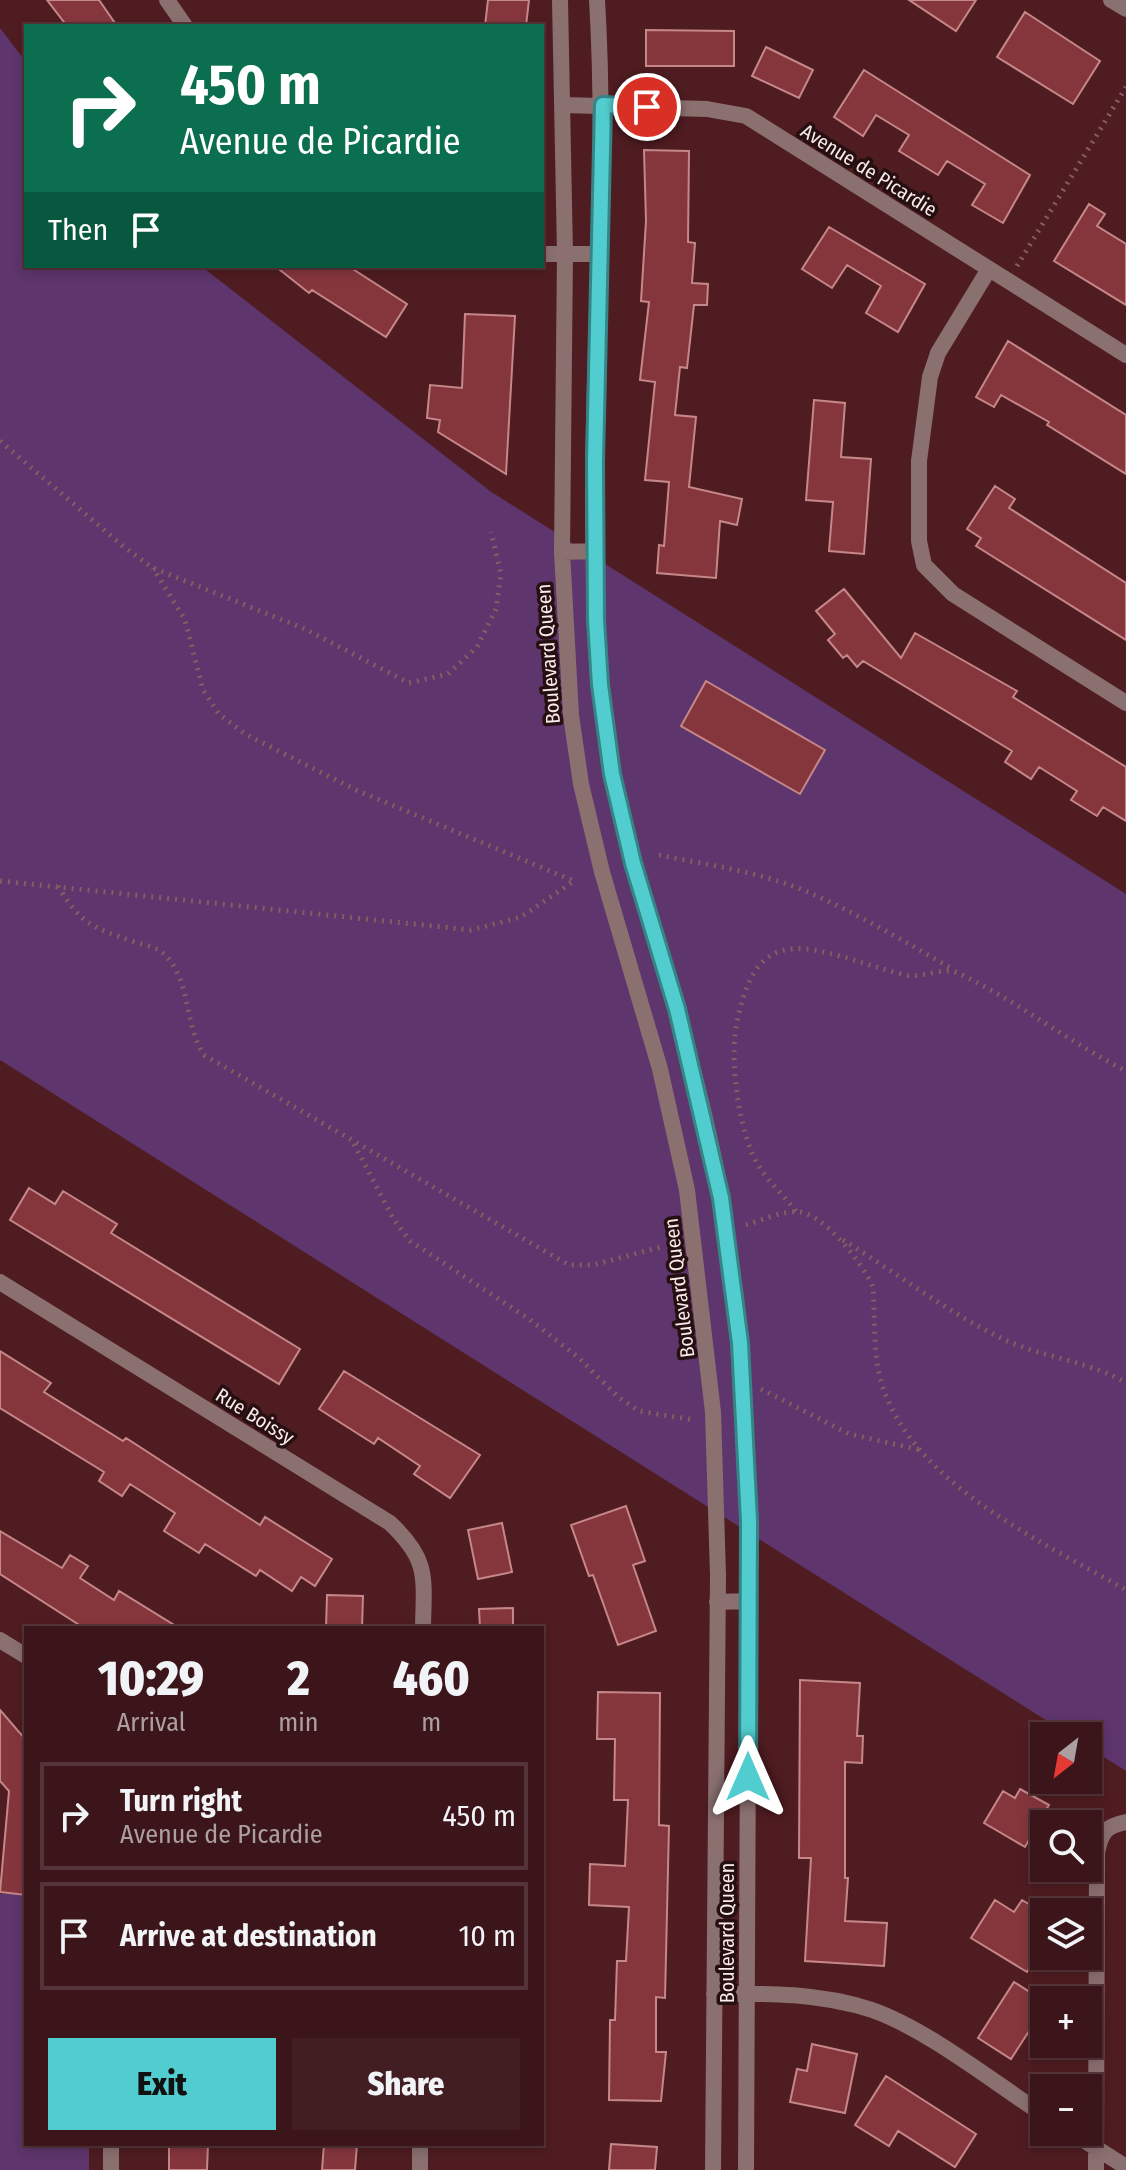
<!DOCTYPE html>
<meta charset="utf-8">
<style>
body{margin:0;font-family:"Fira Sans Condensed",sans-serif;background:#421e22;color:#f1f3f6;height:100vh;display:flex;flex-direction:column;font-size:30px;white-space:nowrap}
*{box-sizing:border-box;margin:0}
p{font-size:26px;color:#ac9fa2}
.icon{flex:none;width:44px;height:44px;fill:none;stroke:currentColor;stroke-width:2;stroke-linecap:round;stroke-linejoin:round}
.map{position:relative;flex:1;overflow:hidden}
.drawer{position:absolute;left:24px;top:1626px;width:520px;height:520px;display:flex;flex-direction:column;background:#3b1519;border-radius:0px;box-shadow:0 4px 12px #0003,0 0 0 2px #543438}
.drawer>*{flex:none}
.hud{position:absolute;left:24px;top:24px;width:520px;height:244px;border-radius:0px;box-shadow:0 4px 12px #0003,0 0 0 2px #543438;background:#0b6e4f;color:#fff;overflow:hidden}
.needle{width:52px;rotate:211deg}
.buttons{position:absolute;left:1030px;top:1722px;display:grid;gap:16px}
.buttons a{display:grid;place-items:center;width:72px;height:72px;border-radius:0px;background:#3b1519;box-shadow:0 4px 12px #0003,0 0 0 2px #543438;font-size:40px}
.pin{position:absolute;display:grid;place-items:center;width:68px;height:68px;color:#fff;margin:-34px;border:4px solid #fff;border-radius:50%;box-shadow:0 2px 8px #0007}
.me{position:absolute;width:88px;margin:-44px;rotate:0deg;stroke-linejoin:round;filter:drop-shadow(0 0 6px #0008)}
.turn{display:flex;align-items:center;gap:28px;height:168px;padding:0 24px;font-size:36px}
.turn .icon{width:104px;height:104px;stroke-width:2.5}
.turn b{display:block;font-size:56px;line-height:68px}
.then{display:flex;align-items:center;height:76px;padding:0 24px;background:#0003;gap:16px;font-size:30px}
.eta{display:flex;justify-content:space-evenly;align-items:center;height:136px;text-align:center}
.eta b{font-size:48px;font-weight:800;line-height:56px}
.button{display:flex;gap:16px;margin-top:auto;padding:16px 24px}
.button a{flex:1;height:92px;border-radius:0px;background:#52cdcf;color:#111;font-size:32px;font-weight:800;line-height:92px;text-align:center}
.button a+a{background:#421e22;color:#f1f3f6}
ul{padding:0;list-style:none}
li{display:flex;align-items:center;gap:24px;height:108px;margin:0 16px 12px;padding:0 8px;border:4px solid #543438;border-radius:0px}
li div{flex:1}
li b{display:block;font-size:30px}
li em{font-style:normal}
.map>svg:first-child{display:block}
.green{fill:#5e356c}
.building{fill:#85363d;stroke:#c68789;stroke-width:2}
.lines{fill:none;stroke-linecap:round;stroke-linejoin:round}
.path{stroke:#855d61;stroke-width:5;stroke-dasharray:2 6;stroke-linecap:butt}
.street{stroke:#8b7070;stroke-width:16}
.route-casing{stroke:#358587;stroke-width:20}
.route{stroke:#52cdcf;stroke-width:14}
.labels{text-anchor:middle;stroke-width:7;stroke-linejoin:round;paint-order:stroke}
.street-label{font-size:20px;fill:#faecec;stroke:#260f11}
</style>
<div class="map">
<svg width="1126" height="2170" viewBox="0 0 1126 2170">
<rect width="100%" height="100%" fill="#4f1c21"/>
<path class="green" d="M 0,28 L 26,62 L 26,266 L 201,266 L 490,491 L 1126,894 L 1126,1771 L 1088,1747 L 1088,1736 L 1071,1736 L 0,1060 Z
M 0,1894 L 26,1894 L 26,2144 L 89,2144 L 89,2170 L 0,2170 Z"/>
<path class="building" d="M 47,0 L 99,0 L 117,26 L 67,26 Z
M 488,0 L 529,0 L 526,26 L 485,26 Z
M 909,0 L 976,0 L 956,31 Z
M 1025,12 L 1100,61 L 1073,104 L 997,57 Z
M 646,30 L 734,31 L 734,66 L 646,66 Z
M 766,47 L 813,70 L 799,98 L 752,76 Z
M 864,70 L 1030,175 L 1003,223 L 972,205 L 985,184 L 947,161 L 938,175 L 899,151 L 909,135 L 876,115 L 863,136 L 834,117 Z
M 644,150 L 689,151 L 688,242 L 695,243 L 692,283 L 708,284 L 707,305 L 694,305 L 687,368 L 680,367 L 675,415 L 696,417 L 689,487 L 742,499 L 737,525 L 720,521 L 716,578 L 657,573 L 659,545 L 664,546 L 669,482 L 645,480 L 655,382 L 640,380 L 649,302 L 641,301 L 646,221 Z
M 1089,204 L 1105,214 L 1097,226 L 1126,244 L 1126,305 L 1054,261 Z
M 829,227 L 925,284 L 898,332 L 866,313 L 881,286 L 847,265 L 832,288 L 802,269 Z
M 275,266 L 348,266 L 407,304 L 386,337 L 312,290 L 309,293 Z
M 465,314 L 515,316 L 506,474 L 438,432 L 440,420 L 427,418 L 430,385 L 462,388 Z
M 1008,341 L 1126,415 L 1126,474 L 1047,425 L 1049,422 L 1001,395 L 994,407 L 976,397 Z
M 814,400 L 845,403 L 841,457 L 871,459 L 864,554 L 829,551 L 833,502 L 806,500 Z
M 995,486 L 1015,499 L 1009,508 L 1126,583 L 1126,640 L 976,546 L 981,538 L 967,529 Z
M 844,589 L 901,658 L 915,633 L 1017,691 L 1013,697 L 1126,767 L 1126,821 L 1103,807 L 1097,816 L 1071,800 L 1077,791 L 1039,767 L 1031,779 L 1005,762 L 1012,751 L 863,661 L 857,667 L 847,655 L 843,658 L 828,640 L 835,634 L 816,611 Z
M 706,681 L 825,750 L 800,794 L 681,726 Z
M 29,1188 L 55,1204 L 63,1191 L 117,1224 L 111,1233 L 300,1349 L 279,1384 L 10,1220 Z
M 0,1351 L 51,1383 L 44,1392 L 123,1441 L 126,1438 L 260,1525 L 265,1517 L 332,1559 L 315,1586 L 301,1577 L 292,1591 L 260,1570 L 256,1576 L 205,1544 L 199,1553 L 164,1531 L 175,1513 L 130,1484 L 122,1496 L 99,1481 L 104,1472 L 0,1408 Z
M 344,1371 L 480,1455 L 450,1498 L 414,1474 L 420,1466 L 378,1438 L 374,1444 L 319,1409 Z
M 626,1506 L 645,1561 L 633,1565 L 656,1631 L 618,1645 L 593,1575 L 589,1576 L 571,1525 Z
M 502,1523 L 512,1572 L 478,1579 L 468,1530 Z
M 0,1531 L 62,1568 L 70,1555 L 88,1566 L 80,1578 L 114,1600 L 119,1591 L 179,1628 L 84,1628 L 0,1574 Z
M 327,1595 L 363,1596 L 362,1628 L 326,1628 Z
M 513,1608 L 513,1628 L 480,1628 L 479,1609 Z
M 800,1680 L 860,1683 L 857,1736 L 863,1736 L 862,1763 L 845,1762 L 845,1878 L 848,1878 L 845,1921 L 887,1923 L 884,1966 L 805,1961 L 811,1858 L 799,1858 Z
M 598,1692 L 660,1693 L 659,1825 L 669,1826 L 665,1998 L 656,1997 L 656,2052 L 666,2052 L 661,2101 L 609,2100 L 610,2020 L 615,2020 L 617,1961 L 626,1961 L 629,1907 L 589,1905 L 590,1864 L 625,1866 L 628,1800 L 614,1800 L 615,1739 L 597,1739 Z
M 0,1710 L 26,1740 L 26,1895 L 0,1892 L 9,1791 L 0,1781 Z
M 1020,1789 L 1049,1805 L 1025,1847 L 984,1823 L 1003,1791 L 1015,1798 Z
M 995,1900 L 1014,1912 L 1022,1900 L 1044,1913 L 1044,1944 L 1027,1972 L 971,1938 Z
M 1014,1982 L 1044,2001 L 1044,2008 L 1011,2059 L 978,2038 Z
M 812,2044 L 857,2054 L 845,2113 L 790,2102 L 797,2069 L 807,2071 Z
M 886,2076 L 976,2134 L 955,2167 L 898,2131 L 889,2146 L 855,2125 Z
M 169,2144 L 208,2144 L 207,2170 L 169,2170 Z
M 324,2144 L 357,2144 L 355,2170 L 322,2170 Z
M 611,2144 L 657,2147 L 655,2170 L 609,2170 Z"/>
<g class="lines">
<path class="path" d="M 1017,266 L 1126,87
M 0,441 L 124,547 L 153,568 L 305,629 L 409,683 L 448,674 L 477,647 L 496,609 L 501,574 L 491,532
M 659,855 C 708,865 761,872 808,892 C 858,914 906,942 954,970
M 0,881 L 471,930 L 521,917 L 574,881 L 356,790 L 245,734 L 219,714 L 203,690 L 185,620 L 153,568
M 58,886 C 81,925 94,928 135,942 C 144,945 157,947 163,953 C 192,980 183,1023 204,1055 L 569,1265 L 593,1265 L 661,1247
M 354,1144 L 394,1220 L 410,1241 L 529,1319 L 579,1358 L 618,1397 L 639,1411 L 694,1420
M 796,1211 C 784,1196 768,1181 758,1165 C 740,1135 731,1069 735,1035 C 754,908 814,952 905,975 C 922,979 943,966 958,973 C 1017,1001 1069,1042 1126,1071
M 746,1225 C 762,1220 784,1210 800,1212 C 826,1216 863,1264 873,1287 C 875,1314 873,1345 879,1373 C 903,1480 1040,1540 1126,1590
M 843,1240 C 895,1272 950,1314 1005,1340 C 1042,1357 1095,1363 1126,1383
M 761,1389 L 849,1434 L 921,1450"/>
<path class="street" d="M 167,0 L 185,26
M 560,0 L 565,254 L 562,552 L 571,715 L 581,784 L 602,872 L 660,1069 L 687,1190 L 713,1412 L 718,1575 L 713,2170
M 597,0 C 611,230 579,462 601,692 C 619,868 695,1030 722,1204 C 749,1383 750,1561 748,1741 C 748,1884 747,2027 746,2170
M 1111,0 L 1126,9
M 563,105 L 707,109 L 746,116 L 1126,355
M 542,254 L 599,254
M 989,269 L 938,353 L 930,377 L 919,461 L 919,541 L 924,565 L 953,594 L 1126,703
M 562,552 L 595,551
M 0,1282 L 390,1523 C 429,1560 424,1576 423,1628
M 717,1602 L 749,1601
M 0,1640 L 26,1656
M 714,1994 C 767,1993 821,1993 872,2010 C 927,2029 993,2082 1044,2115
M 1071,2132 L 1126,2167
M 111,2170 L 111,2144
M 420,2170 L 420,2144
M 1096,2170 L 1097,1853 C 1101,1833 1105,1826 1126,1822"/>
</g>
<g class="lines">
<g class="route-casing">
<path id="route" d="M 647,107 L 603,105 L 595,461 L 596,620 L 600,685 L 612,774 L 633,863 L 677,1009 L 721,1198 L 740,1343 L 749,1521 L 748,1777"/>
</g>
<use href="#route" class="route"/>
</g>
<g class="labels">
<g class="street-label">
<text transform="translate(869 170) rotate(32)" y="7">Avenue de Picardie</text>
<text transform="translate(548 654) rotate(-94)" y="7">Boulevard Queen</text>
<text transform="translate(679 1288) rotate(-97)" y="7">Boulevard Queen</text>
<text transform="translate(255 1416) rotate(32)" y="7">Rue Boissy</text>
<text transform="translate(727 1933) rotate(-90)" y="7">Boulevard Queen</text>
</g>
</g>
</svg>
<div class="buttons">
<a><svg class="needle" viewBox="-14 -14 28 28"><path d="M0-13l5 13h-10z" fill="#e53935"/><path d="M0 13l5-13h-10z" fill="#ac9fa2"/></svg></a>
<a><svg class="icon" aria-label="search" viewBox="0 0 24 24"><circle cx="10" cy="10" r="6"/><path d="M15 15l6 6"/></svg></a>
<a><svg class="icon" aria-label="layers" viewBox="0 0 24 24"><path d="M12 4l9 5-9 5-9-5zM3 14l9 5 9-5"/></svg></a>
<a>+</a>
<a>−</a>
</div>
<div class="pin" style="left:647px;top:107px;background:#d93025"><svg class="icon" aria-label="arrive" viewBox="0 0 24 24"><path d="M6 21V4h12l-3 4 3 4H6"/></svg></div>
<svg class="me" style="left:748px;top:1777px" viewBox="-20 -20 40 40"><path d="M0-17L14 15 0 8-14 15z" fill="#52cdcf" stroke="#fff" stroke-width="4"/></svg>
<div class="hud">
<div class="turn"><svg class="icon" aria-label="right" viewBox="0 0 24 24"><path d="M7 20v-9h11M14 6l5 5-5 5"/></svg><div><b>450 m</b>Avenue de Picardie</div></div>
<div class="then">Then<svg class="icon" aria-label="arrive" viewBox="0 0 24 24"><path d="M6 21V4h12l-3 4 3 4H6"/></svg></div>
</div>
<section class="drawer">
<div class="eta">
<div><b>10:29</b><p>Arrival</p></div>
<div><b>2</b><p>min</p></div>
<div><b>460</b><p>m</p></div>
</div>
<ul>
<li><svg class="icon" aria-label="right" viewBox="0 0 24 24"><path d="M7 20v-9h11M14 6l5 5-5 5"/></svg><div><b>Turn right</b><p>Avenue de Picardie</p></div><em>450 m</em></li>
<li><svg class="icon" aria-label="arrive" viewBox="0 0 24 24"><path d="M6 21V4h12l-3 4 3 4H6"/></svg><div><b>Arrive at destination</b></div><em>10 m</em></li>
</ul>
<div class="button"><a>Exit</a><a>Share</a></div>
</section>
</div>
